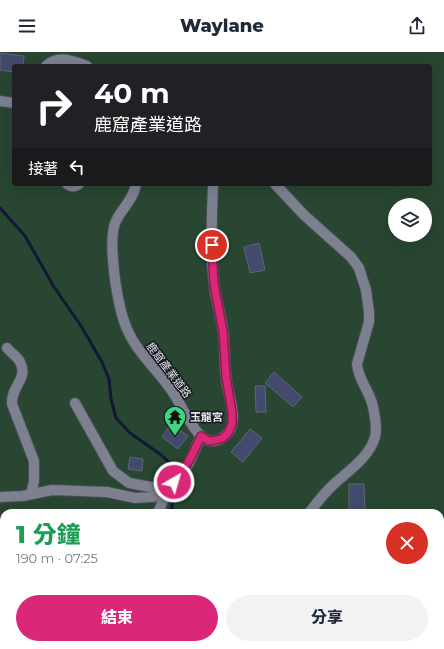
<!DOCTYPE html>
<html lang="zh-TW">
<meta charset="utf-8">
<style>
body{margin:0;font-family:Montserrat,"Noto Sans TC",sans-serif;background:#f2f2f3;color:#1f2937;height:100vh;display:flex;flex-direction:column;font-size:15px;white-space:nowrap}
*{box-sizing:border-box;margin:0}
p{font-size:13px;color:#747a83}
.icon{flex:none;width:22px;height:22px;fill:none;stroke:currentColor;stroke-width:2;stroke-linecap:round;stroke-linejoin:round}
.map{position:relative;flex:1;overflow:hidden}
.panel{position:absolute;left:0px;top:457px;width:444px;height:140px;display:flex;flex-direction:column;background:#fff;border-radius:12px 12px 0 0;box-shadow:0 4px 16px #0002}
.panel>*{flex:none}
.hud{position:absolute;left:12px;top:12px;width:420px;height:122px;border-radius:4px;box-shadow:0 4px 16px #0002;background:#202124;color:#fff;overflow:hidden}
.controls{position:absolute;left:388px;top:146px;display:grid;gap:8px}
.controls a{display:grid;place-items:center;width:44px;height:44px;border-radius:50%;background:#fff;box-shadow:0 4px 16px #0002;font-size:20px}
.pin{position:absolute;display:grid;place-items:center;width:34px;height:34px;color:#fff;margin:-17px;border:2px solid #fff;border-radius:50%;box-shadow:0 1px 4px #0007}
.me{position:absolute;width:44px;margin:-22px;rotate:38deg;stroke-linejoin:round;filter:drop-shadow(0 0 3px #0008)}
.turn{display:flex;align-items:center;gap:14px;height:84px;padding:0 16px;font-size:18px}
.turn .icon{width:52px;height:52px;stroke-width:2.5}
.turn b{display:block;font-size:28px;line-height:34px}
.then{display:flex;align-items:center;height:38px;padding:0 16px;background:#0003;gap:8px;font-size:15px}
.round{display:grid;place-items:center;flex:none;width:42px;height:42px;border-radius:21px;background:#f2f2f3}
.summary{display:flex;align-items:center;justify-content:space-between;height:68px;padding:0 16px}
h1{font-size:24px;font-weight:800;line-height:30px;color:#1e9e55}
.primary-button{display:flex;gap:8px;margin-top:auto;padding:8px 16px}
.primary-button a{flex:1;height:46px;border-radius:24px;background:#db2777;color:#fff;font-size:16px;font-weight:800;line-height:46px;text-align:center}
.primary-button a+a{background:#f2f2f3;color:#1f2937}
header{display:flex;justify-content:space-between;align-items:center;height:52px;padding:0 16px;background:#fff;font-size:18px;font-weight:800}
.map>svg:first-child{display:block}
.green{fill:#284631;fill-rule:evenodd}
.lines{fill:none;stroke-linecap:round;stroke-linejoin:round}
.stream{stroke:#131837;stroke-width:3}
.building{fill:#424a6e;stroke:#626674}
.minor-casing{stroke:#4b4e58;stroke-width:12}
.path{stroke:#676a74;stroke-width:2;stroke-dasharray:2 2;stroke-linecap:butt}
.minor{stroke:#7d818f;stroke-width:10}
.route-casing{stroke:#8e194d;stroke-width:10}
.route{stroke:#db2777;stroke-width:7}
.labels{text-anchor:middle;stroke-width:3;stroke-linejoin:round;paint-order:stroke}
.street-label{font-size:11px;fill:#e0e3eb;stroke:#17191e}
.poi-label{font-size:11px;font-weight:bold;fill:#e0e3eb;stroke:#17191e;text-anchor:start}
</style>
<header><svg class="icon" aria-label="menu" viewBox="0 0 24 24"><path d="M4 6h16M4 12h16M4 18h16"/></svg>Waylane<svg class="icon" aria-label="share" viewBox="0 0 24 24"><path d="M12 15V3M7 8l5-5 5 5M5 13v7h14v-7"/></svg></header>
<div class="map">
<svg width="444" height="597" viewBox="0 0 444 597">
<rect width="100%" height="100%" fill="#2e313d"/>
<path class="green" d="M 0,0 L 444,0 L 444,597 L 0,597 ZM 14,14 L 430,14 L 430,132 L 14,132 ZM 395,153 L 425,153 L 425,183 L 395,183 ZM 4,461 L 440,461 L 440,593 L 4,593 Z"/>
<g class="lines">
<path class="stream" d="M 0,156 L 25,184 L 54,235 L 81,274 L 102,310 L 109,327 L 111,347 L 116,366 L 130,381 L 160,402 L 171,412 L 176,422 L 175,426
M 171,461 L 175,433
M 340,593 L 342,597"/>
</g>
<path class="building" d="M 0,1 L 24,4 L 23,14 L 14,14 L 14,20 L 0,18 Z
M 259,191 L 265,218 L 250,221 L 244,195 Z
M 274,320 L 302,345 L 293,355 L 265,331 Z
M 255,334 L 265,334 L 266,360 L 256,360 Z
M 171,372 L 188,384 L 178,397 L 162,385 Z
M 250,377 L 262,386 L 243,410 L 231,400 Z
M 130,405 L 143,407 L 142,419 L 128,417 Z
M 349,432 L 364,432 L 365,459 L 349,459 Z
M 374,593 L 382,593 L 382,597 L 373,597 Z"/>
<g class="lines">
<g class="minor-casing">
<path id="minor" d="M 46,14 C 58,2 73,9 87,14
M 0,49 L 14,51
M 67,132 C 71,135 75,135 79,132
M 136,132 C 134,147 122,156 116,169 C 108,184 115,232 119,250 C 122,267 129,285 140,299 C 151,314 164,326 174,342 C 181,353 192,377 202,385 C 213,394 229,386 232,372 C 235,357 227,340 226,324 C 224,309 225,294 223,279 C 221,263 216,248 214,232 C 210,199 212,165 213,132
M 275,132 L 304,163 L 351,205 L 359,216 L 366,238 L 369,260 L 369,270 L 357,312 C 358,328 370,339 373,355 C 375,364 377,377 375,385 C 369,406 348,419 333,433 C 324,441 316,452 309,461
M 7,296 C 11,301 18,305 20,310 C 29,327 11,333 12,352 L 34,409 L 34,429 L 31,442
M 75,351 L 113,419 L 129,431 L 167,438 L 158,461
M 0,445 L 23,444 L 52,438 L 107,440 L 135,446 L 153,445 L 167,438 L 182,422 L 189,411 L 201,384
M 433,593 L 437,597
M 214,597 L 221,593"/>
</g>
<path class="path" d="M 67,593 L 80,597
M 25,597 L 49,593"/>
<use href="#minor" class="minor"/>
</g>
<g class="lines">
<g class="route-casing">
<path id="route" d="M 174,430 C 187,416 193,401 201,384 L 209,389 L 216,388 L 223,386 L 228,381 L 232,372 L 232,360 L 226,325 L 223,279 L 214,232 L 212,193"/>
</g>
<use href="#route" class="route"/>
</g>
<defs>
<g id="temple-pin" transform="scale(1.15)"><path d="M0 17L-7.5 6A9.5 9.5 0 1 1 7.5 6Z" fill="#3cd77e" stroke="#17191e"/><path d="M0-6L5-2H3V0L6.5 2.5H4V6H1.5V3h-3V6H-4V2.5H-6.5L-3 0V-2H-5Z" fill="#111"/></g>
</defs>
<g fill-rule="evenodd">
<use href="#temple-pin" x="175" y="365"/>
</g>
<g class="labels">
<g class="street-label">
<text transform="translate(169 318) rotate(53)" y="4">鹿窟產業道路</text>
</g>
<g class="poi-label">
<text x="190" y="369">玉龍宮</text>
</g>
</g>
</svg>
<div class="controls">
<a><svg class="icon" aria-label="layers" viewBox="0 0 24 24"><path d="M12 4l9 5-9 5-9-5zM3 14l9 5 9-5"/></svg></a>
</div>
<div class="pin" style="left:212px;top:193px;background:#d93025"><svg class="icon" aria-label="arrive" viewBox="0 0 24 24"><path d="M6 21V4h12l-3 4 3 4H6"/></svg></div>
<svg class="me" style="left:174px;top:430px" viewBox="-20 -20 40 40"><circle r="17" fill="#db2777" stroke="#fff" stroke-width="3"/><path d="M0-11L8 9 0 5-8 9z" fill="#fff"/></svg>
<div class="hud">
<div class="turn"><svg class="icon" aria-label="right" viewBox="0 0 24 24"><path d="M7 20v-9h11M14 6l5 5-5 5"/></svg><div><b>40 m</b>鹿窟產業道路</div></div>
<div class="then">接著<svg class="icon" aria-label="left" viewBox="0 0 24 24"><path d="M17 20v-9H6M10 6l-5 5 5 5"/></svg></div>
</div>
<section class="panel">
<div class="summary"><div><h1>1 分鐘</h1><p>190 m · 07:25</p></div><a class="round" style="background:#d93025;color:#fff"><svg class="icon" aria-label="close" viewBox="0 0 24 24"><path d="M6 6l12 12M18 6L6 18"/></svg></a></div>
<div class="primary-button"><a>結束</a><a>分享</a></div>
</section>
</div>
